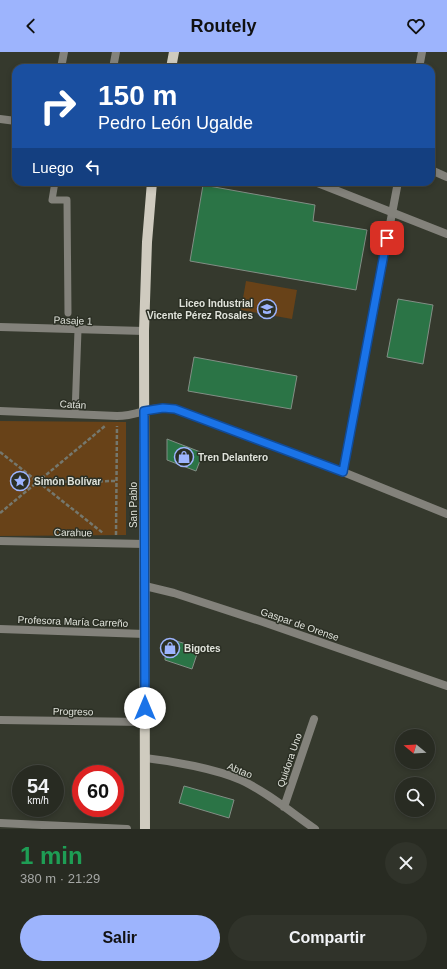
<!DOCTYPE html>
<html lang="es">
<meta charset="utf-8">
<style>
body{margin:0;font-family:Helvetica,sans-serif;background:#30332a;color:#f1f3f6;height:100vh;display:flex;flex-direction:column;font-size:15px;white-space:nowrap}
*{box-sizing:border-box;margin:0}
p{font-size:13px;color:#a5a7a5}
.icon{flex:none;width:22px;height:22px;fill:none;stroke:currentColor;stroke-width:2;stroke-linecap:round;stroke-linejoin:round}
.map{position:relative;height:777px;overflow:hidden}
.sheet{display:flex;flex-direction:column;background:#282b22;flex:1}
.sheet>*{flex:none}
.guide{position:absolute;left:12px;top:12px;width:423px;height:122px;border-radius:12px;box-shadow:0 2px 6px #0003,0 0 0 1px #444740;background:#1a4fa0;color:#fff;overflow:hidden}
.needle{width:26px;rotate:288deg}
.fabs{position:absolute;left:395px;top:677px;display:grid;gap:8px}
.fabs a{display:grid;place-items:center;width:40px;height:40px;border-radius:50%;background:#282b22;box-shadow:0 2px 6px #0003,0 0 0 1px #444740;font-size:20px}
.speed{position:absolute;left:12px;top:713px;display:flex;gap:8px;font-size:20px;font-weight:700;text-align:center}
.speed>*{display:grid;place-content:center;width:52px;height:52px;border-radius:50%;background:#282b22;box-shadow:0 2px 6px #0003,0 0 0 1px #444740;line-height:1}
.speed small{font-size:10px;font-weight:400}
.speed .limit{border:6px solid #d22;background:#fff;color:#111}
.pin{position:absolute;display:grid;place-items:center;width:34px;height:34px;color:#fff;margin:-17px;border-radius:8px;box-shadow:0 2px 6px #0006}
.me{position:absolute;width:44px;margin:-22px;rotate:0deg;stroke-linejoin:round;filter:drop-shadow(0 0 3px #0008)}
.turn{display:flex;align-items:center;gap:14px;height:84px;padding:0 20px;font-size:18px}
.turn .icon{width:52px;height:52px;stroke-width:2.5}
.turn b{display:block;font-size:28px;line-height:34px}
.then{display:flex;align-items:center;height:38px;padding:0 20px;background:#0003;gap:8px;font-size:15px}
.round{display:grid;place-items:center;flex:none;width:42px;height:42px;border-radius:21px;background:#30332a}
.overview{display:flex;align-items:center;justify-content:space-between;height:68px;padding:0 20px}
h1{font-size:24px;font-weight:700;line-height:30px;color:#1e9e55}
.button{display:flex;gap:8px;margin-top:auto;padding:8px 20px}
.button a{flex:1;height:46px;border-radius:24px;background:#9db4fd;color:#111;font-size:16px;font-weight:700;line-height:46px;text-align:center}
.button a+a{background:#30332a;color:#f1f3f6}
header{display:flex;justify-content:space-between;align-items:center;height:52px;padding:0 20px;background:#9db4fd;color:#111;font-size:18px;font-weight:700}
.map>svg:first-child{display:block}
.green{fill:#684218}
.building{fill:#2b7446;stroke:#828e85}
.lines{fill:none;stroke-linecap:round;stroke-linejoin:round}
.path{stroke:#75786e;stroke-width:2.5;stroke-dasharray:4 2;stroke-linecap:butt}
.service{stroke:#83827b;stroke-width:7}
.minor{stroke:#83827b;stroke-width:8}
.tertiary{stroke:#83827b;stroke-width:8}
.primary{stroke:#cfcbbf;stroke-width:10}
.route-casing{stroke:#114b97;stroke-width:10}
.route{stroke:#1a73e8;stroke-width:7}
.labels{text-anchor:middle;stroke-width:3;stroke-linejoin:round;paint-order:stroke}
.poi-label{font-size:10px;font-weight:bold;fill:#e0e3db;stroke:#2b2f24;text-anchor:start}
.street-label{font-size:10px;fill:#e0e3db;stroke:#2b2f24}
</style>
<header><svg class="icon" aria-label="back" viewBox="0 0 24 24"><path d="M15 5l-7 7 7 7"/></svg>Routely<svg class="icon" aria-label="heart" viewBox="0 0 24 24"><path d="M12 20l-8-8c-3-5 5-10 8-4 3-6 11-1 8 4z"/></svg></header>
<div class="map">
<svg width="447" height="777" viewBox="0 0 447 777">
<rect width="100%" height="100%" fill="#35392d"/>
<path class="green" d="M 246,229 L 297,238 L 292,267 L 241,258 Z
M 0,369 L 126,370 L 126,483 L 0,484 Z"/>
<path class="building" d="M 203,133 L 315,153 L 313,169 L 367,178 L 356,238 L 190,209 Z
M 398,247 L 433,253 L 423,312 L 387,305 Z
M 194,305 L 297,324 L 291,357 L 188,339 Z
M 167,387 L 203,401 L 196,419 L 167,408 Z
M 170,587 L 199,596 L 192,617 L 165,608 L 166,590 Z
M 184,734 L 234,748 L 229,766 L 179,751 Z"/>
<g class="lines">
<path class="path" d="M 0,400 L 103,481
M 39,430 L 117,429
M 0,461 L 105,374
M 116,483 L 117,374"/>
<path class="service" d="M 55,130 L 52,148 L 67,148 L 68,261
M 75,362 L 78,278"/>
<path class="minor" d="M 61,16 L 64,0
M 113,16 L 116,0
M 419,16 L 422,0
M 431,118 L 447,125
M 315,130 L 447,182
M 0,275 L 144,279
M 0,359 L 117,364 C 130,364 140,360 152,357 C 160,356 167,356 175,357 L 343,420 L 447,462
M 343,420 L 398,130
M 0,489 L 145,492
M 0,577 L 145,582
M 0,668 L 145,670
M 145,706 C 173,709 216,717 241,728 C 267,740 292,761 315,777
M 284,755 L 314,667
M 0,771 L 127,777"/>
<path class="tertiary" d="M 0,67 L 16,69
M 145,534 L 174,541 L 260,569 L 447,634"/>
<path class="primary" d="M 171,16 L 174,0
M 145,777 L 144,279 L 147,190 L 152,130"/>
</g>
<g class="lines">
<g class="route-casing">
<path id="route" d="M 145,656 L 144,359 L 163,356 L 175,357 L 343,420 L 387,186"/>
</g>
<use href="#route" class="route"/>
</g>
<defs>
<g id="school-ring" transform="scale(1)"><circle r="9.5" fill="#2b2f24" stroke="#9db4fd" stroke-width="1.5"/><path d="M0-5L7-2L0 1L-7-2ZM-4 1L0 2.5L4 1V4Q0 6-4 4Z" fill="#9db4fd"/></g>
<g id="shop-ring" transform="scale(1)"><circle r="9.5" fill="#2b2f24" stroke="#9db4fd" stroke-width="1.5"/><path d="M-5-2.5h2.3a2.7 3.5 0 0 1 5.4 0H5L5.5 6h-11ZM-1.5-2.5h3a1.5 2.3 0 0 0-3 0Z" fill="#9db4fd"/></g>
<g id="sight-ring" transform="scale(1)"><circle r="9.5" fill="#2b2f24" stroke="#9db4fd" stroke-width="1.5"/><path d="M0-6L1.8-2.2L6-1.7L2.9 1.2L3.7 5.4L0 3.3L-3.7 5.4L-2.9 1.2L-6-1.7L-1.8-2.2Z" fill="#9db4fd"/></g>
</defs>
<g fill-rule="evenodd">
<use href="#school-ring" x="267" y="257"/>
<use href="#shop-ring" x="184" y="405"/>
<use href="#sight-ring" x="20" y="429"/>
<use href="#shop-ring" x="170" y="596"/>
</g>
<g class="labels">
<g class="poi-label">
<text x="253" y="255" text-anchor="end">Liceo Industrial<tspan x="253" dy="12">Vicente Pérez Rosales</tspan></text>
<text x="198" y="409">Tren Delantero</text>
<text x="34" y="433">Simón Bolívar</text>
<text x="184" y="600">Bigotes</text>
</g>
<g class="street-label">
<text transform="translate(73 268) rotate(2)" y="4">Pasaje 1</text>
<text transform="translate(73 352) rotate(3)" y="4">Catán</text>
<text transform="translate(133 453) rotate(-90)" y="4">San Pablo</text>
<text transform="translate(73 480) rotate(1)" y="4">Carahue</text>
<text transform="translate(73 569) rotate(2)" y="4">Profesora María Carreño</text>
<text transform="translate(300 572) rotate(19)" y="4">Gaspar de Orense</text>
<text transform="translate(73 659) rotate(1)" y="4">Progreso</text>
<text transform="translate(289 708) rotate(-71)" y="4">Quidora Uno</text>
<text transform="translate(240 718) rotate(22)" y="4">Abtao</text>
</g>
</g>
</svg>
<div class="fabs">
<a><svg class="needle" viewBox="-14 -14 28 28"><path d="M0-13l5 13h-10z" fill="#e53935"/><path d="M0 13l5-13h-10z" fill="#a5a7a5"/></svg></a>
<a><svg class="icon" aria-label="search" viewBox="0 0 24 24"><circle cx="10" cy="10" r="6"/><path d="M15 15l6 6"/></svg></a>
</div>
<div class="speed"><div>54<small>km/h</small></div><div class="limit">60</div></div>
<div class="pin" style="left:387px;top:186px;background:#d93025"><svg class="icon" aria-label="arrive" viewBox="0 0 24 24"><path d="M6 21V4h12l-3 4 3 4H6"/></svg></div>
<svg class="me" style="left:145px;top:656px" viewBox="-20 -20 40 40"><circle r="19" fill="#fff"/><path d="M0-13L10 11 0 6-10 11z" fill="#1a73e8"/></svg>
<div class="guide">
<div class="turn"><svg class="icon" aria-label="right" viewBox="0 0 24 24"><path d="M7 20v-9h11M14 6l5 5-5 5"/></svg><div><b>150 m</b>Pedro León Ugalde</div></div>
<div class="then">Luego<svg class="icon" aria-label="left" viewBox="0 0 24 24"><path d="M17 20v-9H6M10 6l-5 5 5 5"/></svg></div>
</div>
</div>
<section class="sheet">
<div class="overview"><div><h1>1 min</h1><p>380 m · 21:29</p></div><a class="round"><svg class="icon" aria-label="close" viewBox="0 0 24 24"><path d="M6 6l12 12M18 6L6 18"/></svg></a></div>
<div class="button"><a>Salir</a><a>Compartir</a></div>
</section>
